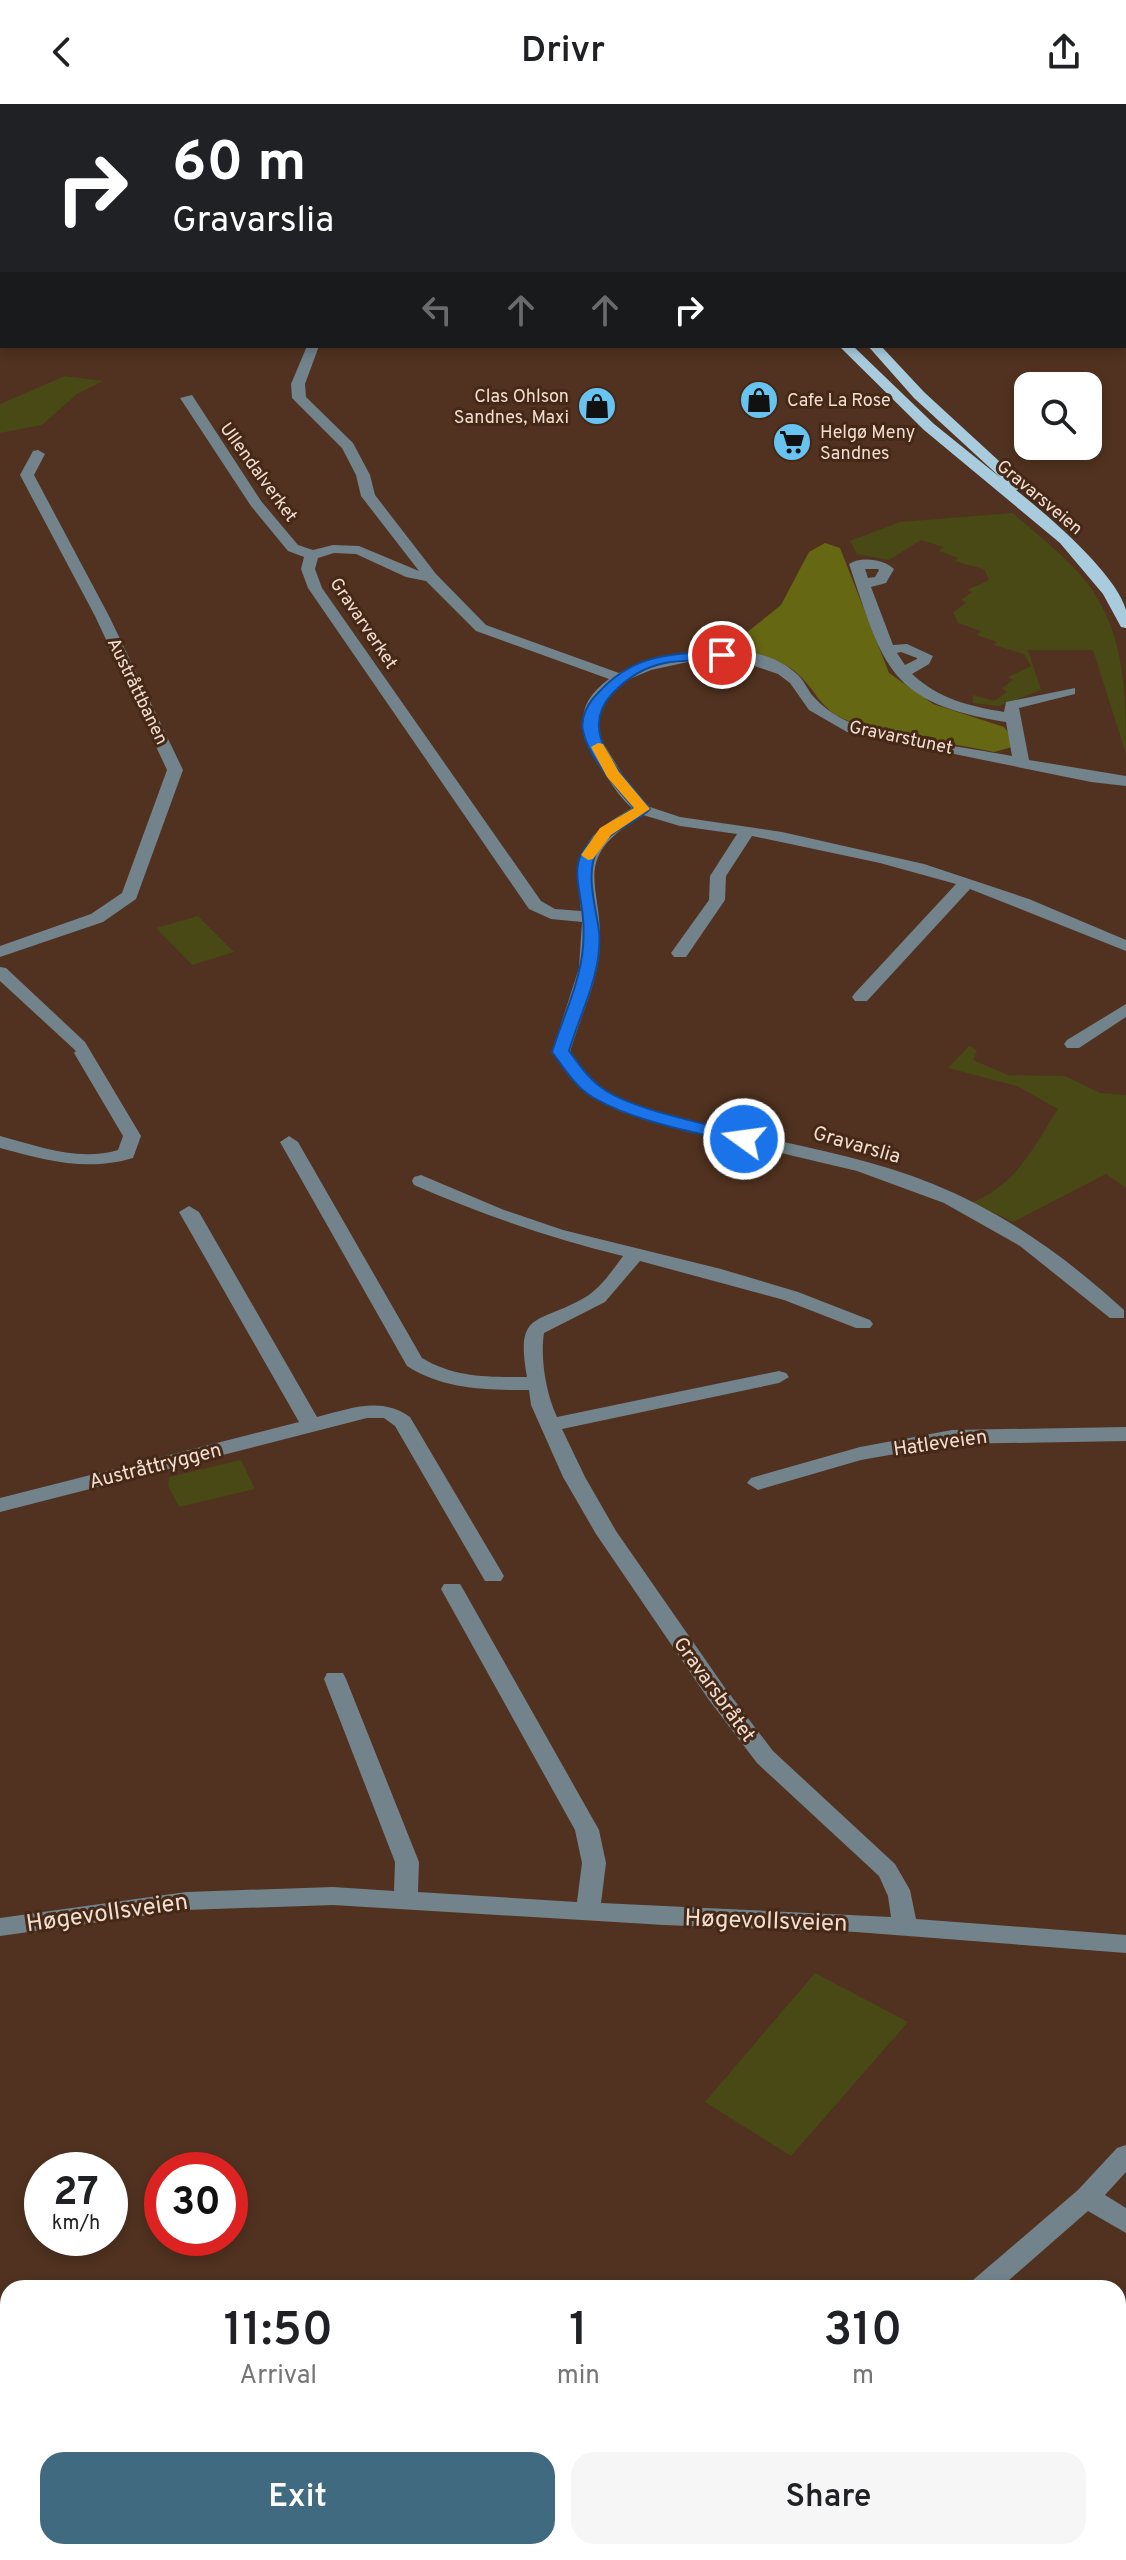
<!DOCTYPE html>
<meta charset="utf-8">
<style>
body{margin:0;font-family:Overpass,sans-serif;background:#f6f6f6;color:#202124;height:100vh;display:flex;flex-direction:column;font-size:30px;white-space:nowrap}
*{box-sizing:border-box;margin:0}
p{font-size:26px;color:#757577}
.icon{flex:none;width:44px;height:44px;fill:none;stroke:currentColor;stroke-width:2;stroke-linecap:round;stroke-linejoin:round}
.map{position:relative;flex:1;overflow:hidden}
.drawer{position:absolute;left:0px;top:2176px;width:1126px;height:280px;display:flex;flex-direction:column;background:#fff;border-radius:24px 24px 0 0;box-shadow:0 4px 12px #0003}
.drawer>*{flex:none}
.banner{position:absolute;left:0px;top:0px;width:1126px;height:244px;box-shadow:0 4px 12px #0003;background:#202124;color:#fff;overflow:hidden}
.fabs{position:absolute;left:1014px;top:268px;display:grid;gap:16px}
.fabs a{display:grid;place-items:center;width:88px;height:88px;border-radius:16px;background:#fff;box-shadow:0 4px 12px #0003;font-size:40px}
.speed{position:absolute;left:24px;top:2048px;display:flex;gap:16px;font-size:40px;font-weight:700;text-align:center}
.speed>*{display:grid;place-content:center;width:104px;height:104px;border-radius:50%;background:#fff;box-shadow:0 4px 12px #0003;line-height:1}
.speed small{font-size:20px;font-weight:400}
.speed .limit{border:12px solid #d22;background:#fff;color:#111}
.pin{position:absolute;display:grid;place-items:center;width:68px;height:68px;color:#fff;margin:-34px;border:4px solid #fff;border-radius:50%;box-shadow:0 2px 8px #0007}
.me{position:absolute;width:88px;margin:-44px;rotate:284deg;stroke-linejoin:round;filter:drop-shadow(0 0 6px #0008)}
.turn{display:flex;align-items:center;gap:28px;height:168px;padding:0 40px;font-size:36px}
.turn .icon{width:104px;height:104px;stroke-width:2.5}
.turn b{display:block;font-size:56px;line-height:68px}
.lanes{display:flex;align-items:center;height:76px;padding:0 40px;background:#0003;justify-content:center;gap:40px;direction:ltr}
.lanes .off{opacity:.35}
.eta{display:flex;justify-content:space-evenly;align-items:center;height:136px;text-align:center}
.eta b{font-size:48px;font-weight:600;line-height:56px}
.button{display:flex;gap:16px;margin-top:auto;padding:16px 40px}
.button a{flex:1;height:92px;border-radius:24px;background:#406a80;color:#fff;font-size:32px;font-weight:600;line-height:92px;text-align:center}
.button a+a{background:#f6f6f6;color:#202124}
header{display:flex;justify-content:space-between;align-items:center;height:104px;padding:0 40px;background:#fff;font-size:36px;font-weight:600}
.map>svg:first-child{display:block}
.green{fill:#484914}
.forest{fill:#666712}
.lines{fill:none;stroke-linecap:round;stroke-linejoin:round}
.minor{fill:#72838c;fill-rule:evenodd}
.major{fill:#a8ccde;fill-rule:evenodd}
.wall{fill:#58432a}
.building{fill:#664e31;stroke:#473722;stroke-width:2}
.route{fill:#1a73e8;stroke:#114b97;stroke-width:2}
.slow{fill:#f59e0b}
.labels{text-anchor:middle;stroke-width:6;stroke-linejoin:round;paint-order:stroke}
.far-poi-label{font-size:18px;fill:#f1ddd2;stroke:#462816;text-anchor:start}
.far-street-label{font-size:18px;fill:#f1ddd2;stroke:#462816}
.street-label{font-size:20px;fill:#f1ddd2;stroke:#462816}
.near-street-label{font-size:24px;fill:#f1ddd2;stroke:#462816}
</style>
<header><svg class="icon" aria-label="back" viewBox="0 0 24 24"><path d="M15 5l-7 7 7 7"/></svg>Drivr<svg class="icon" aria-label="share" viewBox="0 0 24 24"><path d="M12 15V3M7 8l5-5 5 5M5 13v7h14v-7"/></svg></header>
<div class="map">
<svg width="1126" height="2456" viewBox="0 0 1126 2456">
<rect width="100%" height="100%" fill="#513220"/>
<path class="green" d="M 65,272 L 103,277 L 77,290 L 42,321 L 0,329 L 0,300 Z
M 1013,409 C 1034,428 1059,447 1078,468 C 1125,520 1126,584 1126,650 L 1093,546 L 1028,546 L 1041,586 L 999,602 L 973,599 L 973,591 L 994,597 L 1007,588 L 1002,584 L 1013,576 L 1008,573 L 1031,562 L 1024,550 L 994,541 L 997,538 L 977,531 L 981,527 L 958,519 L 953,508 L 966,499 L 961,496 L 972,488 L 967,486 L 989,476 L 984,465 L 954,457 L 958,454 L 939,447 L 943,443 L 921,436 L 889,456 L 857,450 L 850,437 L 900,418 Z
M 198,812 L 234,848 L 192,861 L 156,824 Z
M 969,942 L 977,946 L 973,956 L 1008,971 L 1065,972 L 1100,989 L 1126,991 L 1126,1084 L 1106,1070 L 1013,1118 L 973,1098 C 1018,1079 1032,1045 1058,1005 L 1017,982 L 948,964 Z
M 241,1356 L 255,1385 L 179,1403 L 168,1382 L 169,1373 Z
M 815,1869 L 908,1918 L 791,2052 L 705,1998 Z
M 249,2448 L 452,2448 L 453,2451 L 431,2456 L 206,2456 Z"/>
<path class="forest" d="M 825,439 L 840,444 L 889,569 L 933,600 L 1004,623 L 1011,632 L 1012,643 L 994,648 C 953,639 869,630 836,611 C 821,602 814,586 802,574 C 787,557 761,553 740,547 L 740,534 L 781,501 L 809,448 Z"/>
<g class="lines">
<path class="minor" d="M 509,0 L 521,0 L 508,2 Z
M 605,0 L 634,0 L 636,2 L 607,2 Z
M 664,0 L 676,0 L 678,2 L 666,2 Z
M 1126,107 L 1126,115 L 1124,116 L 1124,108 Z
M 0,184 L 2,184 L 2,192 L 0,192 Z
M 1124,217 L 1126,218 L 1126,226 L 1124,225 Z
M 307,242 L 319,242 L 305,280 L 306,293 L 353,339 L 370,371 L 375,391 L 436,470 L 486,521 L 619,569 C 668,547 754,529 798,571 C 804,577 807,584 812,591 C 823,604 841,616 857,621 C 903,636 964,643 1012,652 L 1006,618 C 889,599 884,564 849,460 C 861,452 884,455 894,465 L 886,479 L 871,483 L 893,541 L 907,540 L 933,552 L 929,560 L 912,570 C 939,595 969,602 1004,608 L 1006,598 L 1075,584 L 1075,590 L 1019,604 L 1029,656 L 1126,672 L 1126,682 L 1091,678 L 847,628 L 809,606 L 790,579 L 778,570 L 740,557 L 697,556 L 651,566 L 627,576 L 609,590 L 599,605 L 598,626 L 603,639 L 629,681 L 650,703 L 680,713 L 782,728 L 924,760 L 1029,795 L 1126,836 L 1126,847 L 970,785 L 867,897 L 855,897 L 852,893 L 855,889 L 956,780 L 880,759 L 752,732 L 726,772 L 725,796 L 686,853 L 674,853 L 671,849 L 709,796 L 710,772 L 737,730 L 680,722 L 643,711 C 564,758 607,781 599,852 C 595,885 579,916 570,948 C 580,964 591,978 607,987 C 633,1003 664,1009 693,1017 C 772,1038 856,1049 933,1080 C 1005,1109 1067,1154 1124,1206 L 1124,1214 L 1110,1214 L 1020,1142 L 944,1099 L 857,1067 L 701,1030 L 619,1007 L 580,984 L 552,948 L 579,864 L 582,818 L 551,815 L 529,805 L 308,484 L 301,465 L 304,453 L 288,447 L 251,402 L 180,294 L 192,291 L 261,397 L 298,441 L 313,446 L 333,441 L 359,442 L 419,467 L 361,392 L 356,371 L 342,344 L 292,294 L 291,280 ZM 334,449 L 356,450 L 406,473 L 426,477 L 476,527 L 609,575 C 574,601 579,624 598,658 C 608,674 617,691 632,704 C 579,735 575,748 581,807 L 555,805 L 541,797 L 322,484 L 315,465 L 318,454 ZM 865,465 L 878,465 L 879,466 L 875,473 L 868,474 ZM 901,548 L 917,554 L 917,555 L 905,561 L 897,549 Z
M 38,346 L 45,350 L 34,371 L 109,512 L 183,666 L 136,795 L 103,818 L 0,853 L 0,842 L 91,810 L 122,789 L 167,666 L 95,512 L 20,371 L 33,347 Z
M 0,863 L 6,864 L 85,938 L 141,1032 L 133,1054 C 86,1068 45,1056 0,1044 L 0,1032 C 38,1042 79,1058 118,1046 L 123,1032 L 74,949 L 76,947 L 0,877 Z
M 1126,900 L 1126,913 L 1079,944 L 1067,944 L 1064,940 L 1067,936 Z
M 289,1032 L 298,1038 L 422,1254 C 455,1274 489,1273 527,1273 C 515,1206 537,1221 584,1194 C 600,1185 612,1167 623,1152 C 550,1134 483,1111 414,1081 L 412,1077 L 414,1073 L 421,1071 L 504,1106 L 563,1126 L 721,1165 L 798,1188 L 870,1216 L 873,1220 L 870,1224 L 856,1224 L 784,1196 L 640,1157 L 605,1198 L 544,1229 C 540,1254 546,1290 557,1313 L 779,1267 L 786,1269 L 789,1273 L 779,1279 L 562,1325 L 585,1373 L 616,1427 L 725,1584 L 773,1647 L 895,1760 L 910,1786 L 916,1815 L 1126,1831 L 1126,1849 L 856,1828 L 664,1821 L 333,1801 L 186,1806 L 0,1832 L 0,1814 L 186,1788 L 333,1783 L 394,1787 L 395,1758 L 324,1575 L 327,1569 L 343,1569 L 346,1575 L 419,1758 L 418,1788 L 577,1798 L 582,1759 L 575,1726 L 441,1485 L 444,1480 L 460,1480 L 463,1485 L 599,1726 L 606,1759 L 601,1799 L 891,1813 L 888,1792 L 879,1772 L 757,1659 L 709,1596 L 596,1430 L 563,1373 L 531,1301 L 529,1286 C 486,1286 445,1286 407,1262 L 280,1038 Z
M 189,1102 L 199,1108 L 317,1313 C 350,1305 380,1292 410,1313 L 504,1472 L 501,1477 L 485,1477 L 395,1322 L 384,1314 L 367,1314 L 0,1408 L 0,1394 L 299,1318 L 179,1108 Z
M 1126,1323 L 1126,1337 L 952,1340 L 861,1356 L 758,1386 L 747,1379 L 751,1374 L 860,1343 L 952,1326 Z
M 1126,2041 L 1126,2068 L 1105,2091 L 1126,2104 L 1126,2129 L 1088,2107 L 1000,2184 L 969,2184 L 973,2176 L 1078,2086 L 1117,2044 Z"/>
<path class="major" d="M 0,0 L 6,1 L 7,2 L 2,2 L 0,6 Z
M 856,0 L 875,0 L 854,2 Z
M 1032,0 L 1044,0 L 1046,2 L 1034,2 Z
M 1050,0 L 1062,0 L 1064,2 L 1052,2 Z
M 1124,58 L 1126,58 L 1126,66 L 1124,66 Z
M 1124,73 L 1126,74 L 1126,83 L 1124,82 Z
M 0,112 L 2,112 L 2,120 L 0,120 Z
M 839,242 L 853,242 L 934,320 L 1001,374 L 914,294 L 868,242 L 881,242 L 924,288 L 1023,379 L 1023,385 L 1016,386 C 1046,410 1116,469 1126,506 C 1126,511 1126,519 1126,524 L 1121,523 L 1103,490 L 1060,439 L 924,326 Z"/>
</g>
<path class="wall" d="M 1126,111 L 1126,204 L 1124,203 L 1124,112 Z"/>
<path class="building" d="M 1126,111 L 1126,189 L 1124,188 L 1124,112 Z"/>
<path class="route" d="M 722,547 L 727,548 L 727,554 C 706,558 685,555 665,559 C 644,563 626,575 612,590 C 575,630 625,672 650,705 C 634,721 608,726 597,747 C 585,770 596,803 599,827 C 603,868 580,909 569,947 C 579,960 588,974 602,984 C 632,1006 711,1021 750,1031 L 752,1035 L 744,1040 C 695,1028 638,1019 594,994 C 576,984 564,964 552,948 C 562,916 577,885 582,852 C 593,772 541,760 634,704 C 617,684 588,653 583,627 C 580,613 588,599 598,589 C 634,549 672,550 722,547 Z"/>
<path class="slow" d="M 598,639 L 603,640 L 619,668 L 650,705 L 611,731 L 593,755 L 588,756 L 581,751 L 600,724 L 634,704 L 607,673 L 591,643 Z"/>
<defs>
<g id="shop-disc" transform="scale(2)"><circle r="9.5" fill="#67c4f0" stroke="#462816"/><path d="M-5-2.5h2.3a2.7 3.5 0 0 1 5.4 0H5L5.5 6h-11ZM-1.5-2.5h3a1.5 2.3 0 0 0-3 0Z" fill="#111"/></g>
<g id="supermarket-disc" transform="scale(2)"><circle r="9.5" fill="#67c4f0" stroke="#462816"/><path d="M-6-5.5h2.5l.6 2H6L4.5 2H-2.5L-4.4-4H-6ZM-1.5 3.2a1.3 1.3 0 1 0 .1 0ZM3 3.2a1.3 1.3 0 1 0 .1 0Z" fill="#111"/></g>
</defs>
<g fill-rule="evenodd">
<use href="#shop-disc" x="759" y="296"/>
<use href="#shop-disc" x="597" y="302"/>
<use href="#supermarket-disc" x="792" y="338"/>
</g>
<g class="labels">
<g class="far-poi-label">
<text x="569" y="298" text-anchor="end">Clas Ohlson<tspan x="569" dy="21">Sandnes, Maxi</tspan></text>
<text x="787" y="302">Cafe La Rose</text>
<text x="820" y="334">Helgø Meny<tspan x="820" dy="21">Sandnes</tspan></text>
</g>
<g class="far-street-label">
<text transform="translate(259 368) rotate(54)" y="6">Ullendalverket</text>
<text transform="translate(1040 393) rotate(40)" y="6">Gravarsveien</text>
<text transform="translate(364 519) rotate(56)" y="6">Gravarverket</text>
<text transform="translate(138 587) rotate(64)" y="6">Austråttbanen</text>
<text transform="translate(901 633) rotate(12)" y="6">Gravarstunet</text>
</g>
<g class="street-label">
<text transform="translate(857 1040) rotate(16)" y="7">Gravarslia</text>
<text transform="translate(940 1338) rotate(-8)" y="7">Hatleveien</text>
<text transform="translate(155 1361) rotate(-14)" y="7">Austråttryggen</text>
<text transform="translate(715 1585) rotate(54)" y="7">Gravarsbråtet</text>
</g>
<g class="near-street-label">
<text transform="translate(107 1808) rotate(-8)" y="8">Høgevollsveien</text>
<text transform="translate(766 1816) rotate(2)" y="8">Høgevollsveien</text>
</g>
</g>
</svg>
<div class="fabs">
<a><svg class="icon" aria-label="search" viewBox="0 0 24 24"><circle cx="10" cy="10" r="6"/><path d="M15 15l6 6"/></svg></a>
</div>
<div class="speed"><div>27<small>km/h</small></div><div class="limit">30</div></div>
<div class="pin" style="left:722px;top:551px;background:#d93025"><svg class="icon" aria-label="arrive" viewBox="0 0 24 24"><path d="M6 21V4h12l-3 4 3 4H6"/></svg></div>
<svg class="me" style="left:744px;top:1035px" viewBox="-20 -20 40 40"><circle r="17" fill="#1a73e8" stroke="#fff" stroke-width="3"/><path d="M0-11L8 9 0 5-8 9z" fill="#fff"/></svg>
<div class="banner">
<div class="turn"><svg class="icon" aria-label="right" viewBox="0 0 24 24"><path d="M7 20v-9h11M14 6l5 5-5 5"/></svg><div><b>60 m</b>Gravarslia</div></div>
<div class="lanes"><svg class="icon off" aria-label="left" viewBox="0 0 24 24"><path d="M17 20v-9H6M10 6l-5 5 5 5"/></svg><svg class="icon off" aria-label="ahead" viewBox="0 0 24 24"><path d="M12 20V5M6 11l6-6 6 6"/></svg><svg class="icon off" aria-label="ahead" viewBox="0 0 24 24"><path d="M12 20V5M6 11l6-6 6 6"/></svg><svg class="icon" aria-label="right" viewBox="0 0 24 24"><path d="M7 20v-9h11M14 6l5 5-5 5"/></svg></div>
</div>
<section class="drawer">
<div class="eta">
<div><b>11:50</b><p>Arrival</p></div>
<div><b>1</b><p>min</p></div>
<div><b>310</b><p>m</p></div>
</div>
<div class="button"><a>Exit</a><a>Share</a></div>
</section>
</div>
